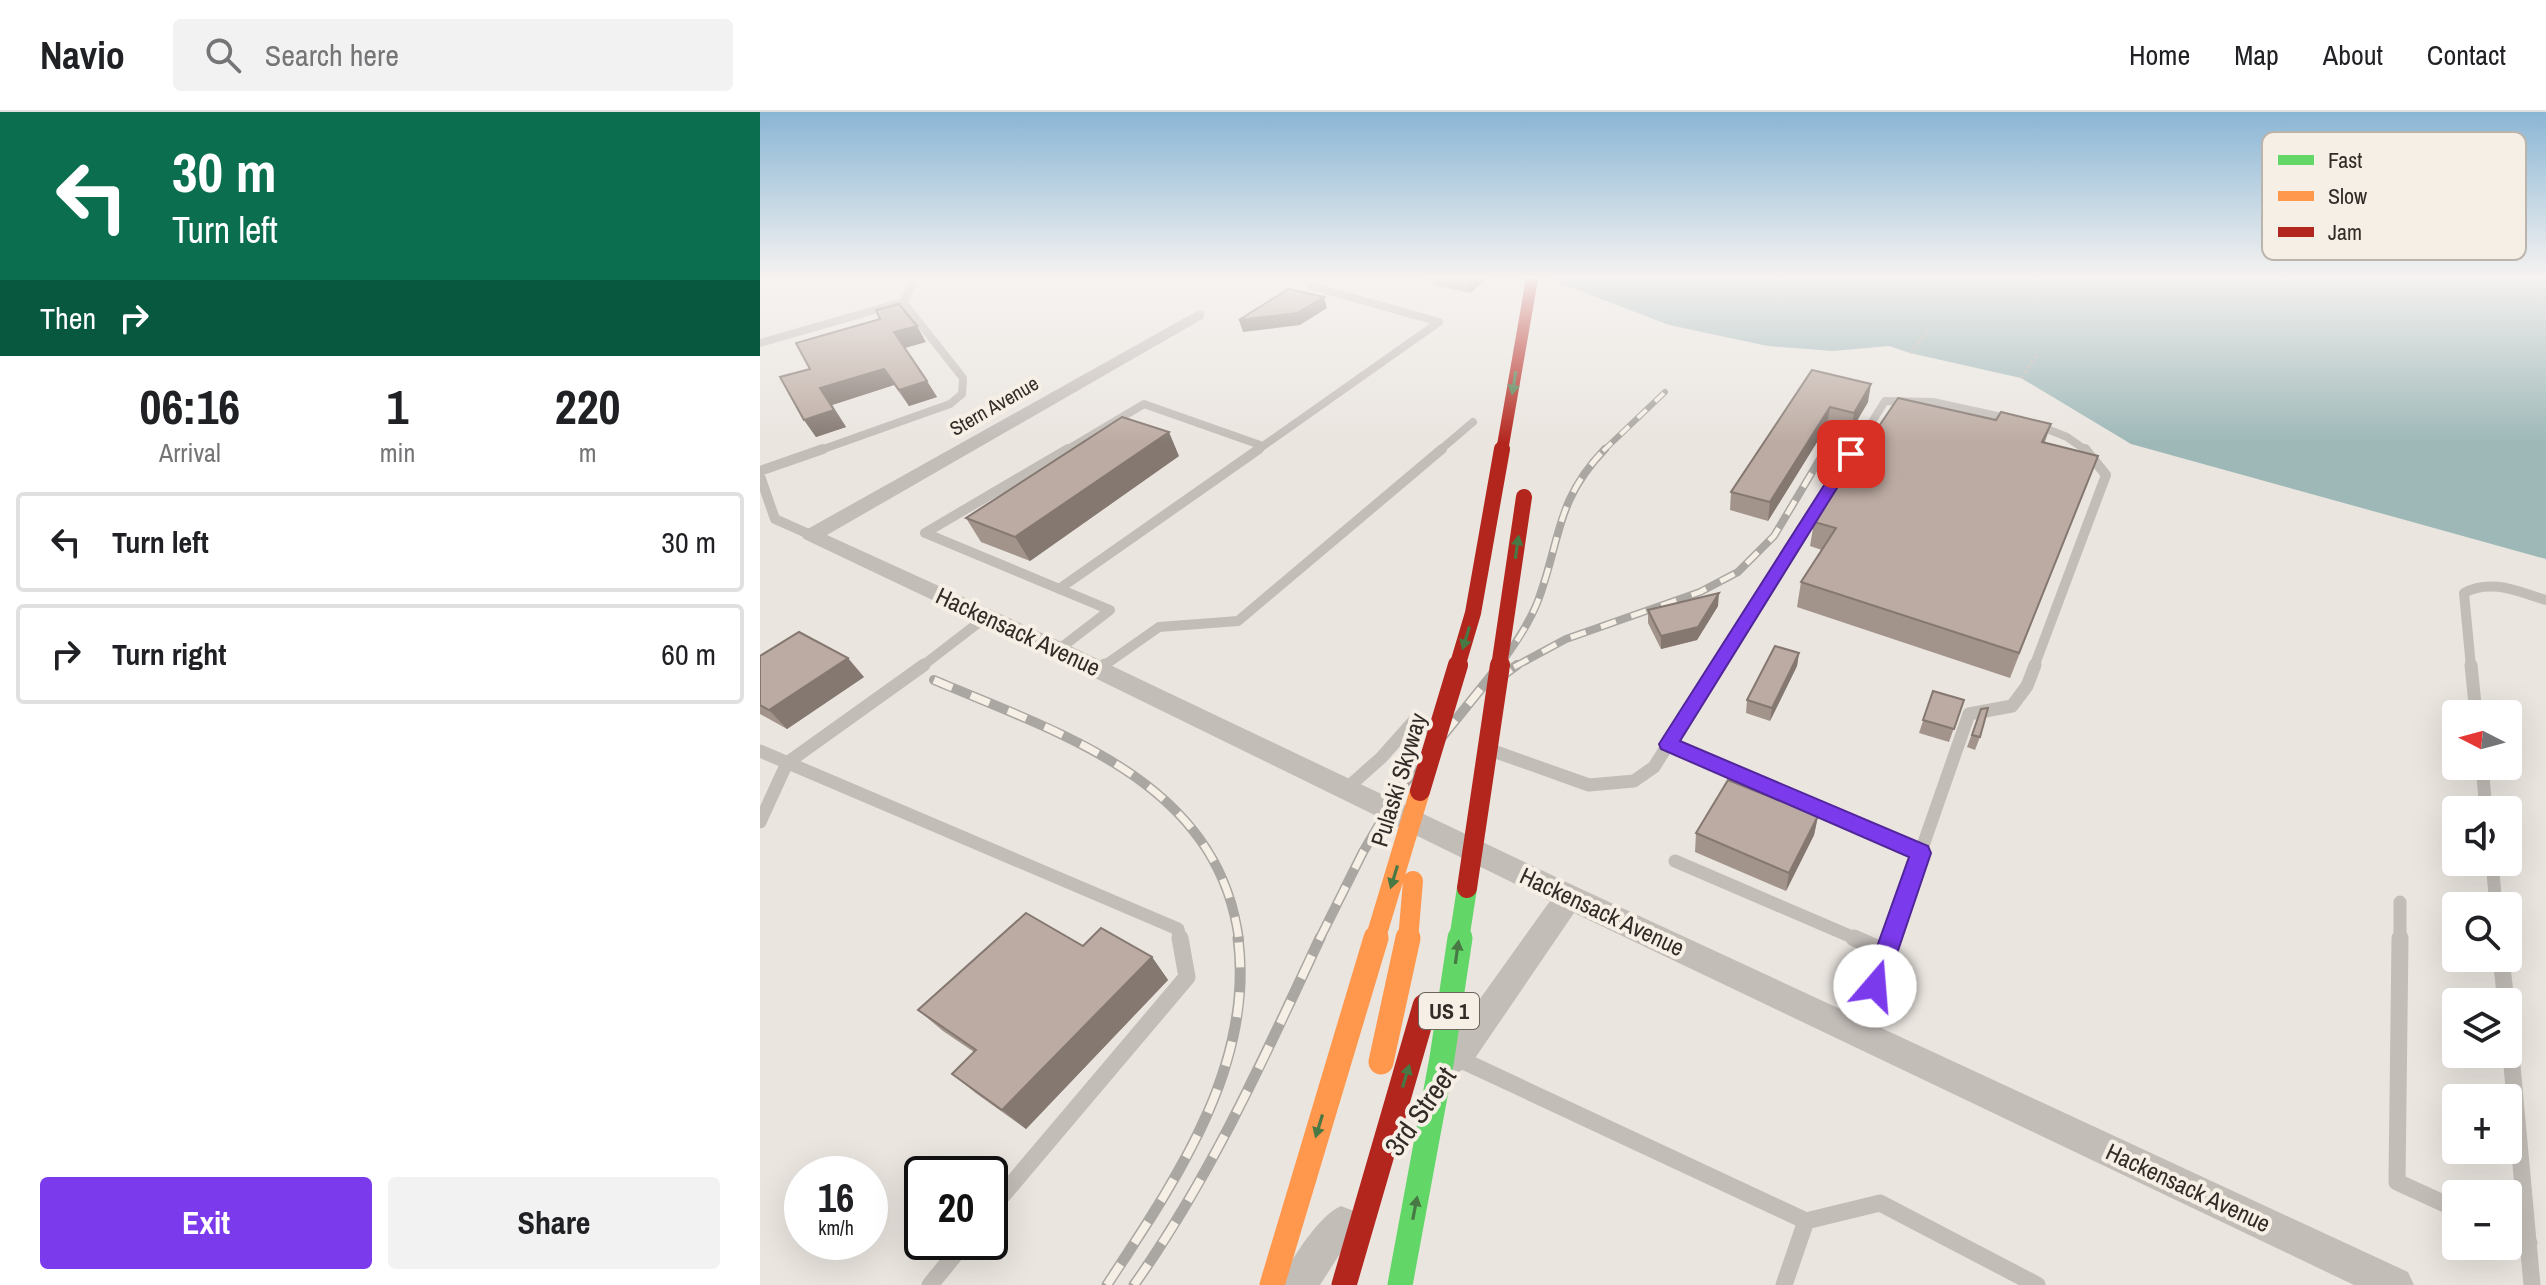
<!DOCTYPE html>
<meta charset="utf-8">
<style>
body{margin:0;font-family:"Archivo Narrow",sans-serif;background:#f2f2f2;color:#202124;height:100vh;display:flex;flex-direction:column;font-size:30px;white-space:nowrap}
*{box-sizing:border-box;margin:0}
p{font-size:26px;color:#757577}
.icon{flex:none;width:44px;height:44px;fill:none;stroke:currentColor;stroke-width:2;stroke-linecap:round;stroke-linejoin:round}
.map{position:relative;flex:1;overflow:hidden}
.side{display:flex;flex-direction:column;background:#fff;width:760px}
.side>*{flex:none}
.guide{background:#0b6e4f;color:#fff;overflow:hidden}
.needle{width:52px;rotate:276deg}
.buttons{position:absolute;left:1682px;top:588px;display:grid;gap:16px}
.buttons a{display:grid;place-items:center;width:80px;height:80px;border-radius:8px;background:#fff;box-shadow:0 8px 32px #0002;font-size:40px}
.speed{position:absolute;left:24px;top:1044px;display:flex;gap:16px;font-size:40px;font-weight:700;text-align:center}
.speed>*{display:grid;place-content:center;width:104px;height:104px;border-radius:50%;background:#fff;box-shadow:0 8px 32px #0002;line-height:1}
.speed small{font-size:20px;font-weight:400}
.speed .limit{border:4px solid #111;border-radius:12px;background:#fff;color:#111}
.pin{position:absolute;display:grid;place-items:center;width:68px;height:68px;color:#fff;margin:-34px;border-radius:16px;box-shadow:0 4px 12px #0006}
.me{position:absolute;width:88px;margin:-44px;rotate:18deg;stroke-linejoin:round;filter:drop-shadow(0 0 6px #0008)}
.turn{display:flex;align-items:center;gap:28px;height:168px;padding:0 40px;font-size:36px}
.turn .icon{width:104px;height:104px;stroke-width:2.5}
.turn b{display:block;font-size:56px;line-height:68px}
.then{display:flex;align-items:center;height:76px;padding:0 40px;background:#0003;gap:16px;font-size:30px}
.eta{display:flex;justify-content:space-evenly;align-items:center;height:136px;text-align:center}
.eta b{font-size:48px;font-weight:700;line-height:56px}
.cta{display:flex;gap:16px;margin-top:auto;padding:16px 40px}
.cta a{flex:1;height:92px;border-radius:8px;background:#7c3aed;color:#fff;font-size:32px;font-weight:700;line-height:92px;text-align:center}
.cta a+a{background:#f2f2f2;color:#202124}
ul{padding:0;list-style:none}
li{display:flex;align-items:center;gap:24px;height:100px;margin:0 16px 12px;padding:0 24px;border:4px solid #e0e0e0;border-radius:8px}
li div{flex:1}
li b{display:block;font-size:30px}
li em{font-style:normal}
header{display:flex;align-items:center;gap:48px;box-sizing:border-box;height:112px;padding:0 40px;background:#fff;border-bottom:2px solid #e0e0e0}
header strong{font-size:38px}
nav{display:flex;gap:44px;margin-inline-start:auto;font-size:28px}
.search{width:560px;height:72px;background:#f2f2f2;display:flex;align-items:center;gap:20px;box-sizing:border-box;padding:0 28px;border-radius:8px;color:#757577;font-size:30px}
main{display:flex;flex:1;min-height:0}
.map>svg:first-child{display:block}
.water{fill:#9eb8b8}
.lines{fill:none;stroke-linecap:round;stroke-linejoin:round}
.path{stroke:#bcb6b1;stroke-width:3;stroke-dasharray:3 3;stroke-linecap:butt}
.lane-far3{stroke:#c3bdb8;stroke-width:8}
.lane-far2{stroke:#c3bdb8;stroke-width:10}
.lane-far1{stroke:#c3bdb8;stroke-width:13}
.lane{stroke:#c3bdb8;stroke-width:17}
.street{fill:#c3bdb8;fill-rule:evenodd}
.rail-far3-casing{stroke:#aaa6a2;stroke-width:6}
.rail-far2-casing{stroke:#aaa6a2;stroke-width:8}
.rail-far1-casing{stroke:#aaa6a2;stroke-width:10}
.rail-casing{stroke:#aaa6a2;stroke-width:11}
.rail-far3{stroke:#f6efe6;stroke-width:4;stroke-dasharray:12;stroke-linecap:butt}
.rail-far2{stroke:#f6efe6;stroke-width:5;stroke-dasharray:16;stroke-linecap:butt}
.rail-far1{stroke:#f6efe6;stroke-width:7;stroke-dasharray:20;stroke-linecap:butt}
.rail{stroke:#f6efe6;stroke-width:8;stroke-dasharray:25;stroke-linecap:butt}
.fast-bridge-far1{stroke:#63d668;stroke-width:20}
.fast-bridge{stroke:#63d668;stroke-width:25}
.slow-bridge-far1{stroke:#ff974d;stroke-width:20}
.slow-bridge{stroke:#ff974d;stroke-width:25}
.jam-bridge-far3{stroke:#b3261e;stroke-width:12}
.jam-bridge-far2{stroke:#b3261e;stroke-width:16}
.jam-bridge-far1{stroke:#b3261e;stroke-width:20}
.jam-bridge{stroke:#b3261e;stroke-width:25}
.wall{fill:#a2938b}
.shaded-wall{fill:#847871}
.building{fill:#bcaba2;stroke:#847871;stroke-width:2}
.oneway{fill:#487844}
.route{fill:#7c3aed;stroke:#51269a;stroke-width:2}
.labels{text-anchor:middle;stroke-width:8;stroke-linejoin:round;paint-order:stroke}
.far-street-label{font-size:20px;fill:#322b27;stroke:#f6efe6}
.shield{fill:#f6efe6;stroke:#6d6660;stroke-width:2}
.shield-label{font-size:22px;font-weight:bold;fill:#322b27}
.street-label{font-size:24px;fill:#322b27;stroke:#f6efe6}
.near-street-label{font-size:28px;fill:#322b27;stroke:#f6efe6}
.key{fill:#f6efe6;stroke:#bbb4ad;stroke-width:2}
.key-label{font-size:22px;fill:#322b27}
</style>
<header>
<strong>Navio</strong>
<div class="search"><svg class="icon" aria-label="search" viewBox="0 0 24 24"><circle cx="10" cy="10" r="6"/><path d="M15 15l6 6"/></svg>Search here</div>
<nav><a>Home</a><a>Map</a><a>About</a><a>Contact</a></nav>
</header>
<main>
<section class="side">
<div class="guide">
<div class="turn"><svg class="icon" aria-label="left" viewBox="0 0 24 24"><path d="M17 20v-9H6M10 6l-5 5 5 5"/></svg><div><b>30 m</b>Turn left</div></div>
<div class="then">Then<svg class="icon" aria-label="right" viewBox="0 0 24 24"><path d="M7 20v-9h11M14 6l5 5-5 5"/></svg></div>
</div>
<div class="eta">
<div><b>06:16</b><p>Arrival</p></div>
<div><b>1</b><p>min</p></div>
<div><b>220</b><p>m</p></div>
</div>
<ul>
<li><svg class="icon" aria-label="left" viewBox="0 0 24 24"><path d="M17 20v-9H6M10 6l-5 5 5 5"/></svg><div><b>Turn left</b></div><em>30 m</em></li>
<li><svg class="icon" aria-label="right" viewBox="0 0 24 24"><path d="M7 20v-9h11M14 6l5 5-5 5"/></svg><div><b>Turn right</b></div><em>60 m</em></li>
</ul>
<div class="cta"><a>Exit</a><a>Share</a></div>
</section>
<div class="map">
<svg width="1786" height="1173" viewBox="0 0 1786 1173">
<rect width="100%" height="100%" fill="#eae5df"/>
<path class="water" d="M 789,167 L 1786,167 L 1786,447 L 1371,332 L 1261,266 L 1150,241 L 1129,234 L 1073,239 L 1008,234 L 909,213 Z"/>
<g class="lines">
<path class="path" d="M 1150,241 L 1169,218
M 1261,266 L 1278,241"/>
<path class="lane-far3" d="M 0,231 L 143,190
M 1277,313 L 1307,325 L 1327,339
M 58,339 L 190,292 L 202,282 L 203,266 L 143,190 L 156,167
M 305,339 L 384,292 L 503,334 L 679,210 L 551,174
M 496,339 L 503,334
M 679,339 L 713,310
M 1094,339 L 1125,289 L 1173,290 L 1251,307"/>
<path class="lane-far2" d="M 0,359 L 63,337
M 0,364 L 15,407 L 51,423
M 299,477 L 499,337
M 298,538 L 350,498 L 165,421 L 308,337
M 161,555 L 226,505
M 342,555 L 399,515 L 478,509 L 682,337
M 957,555 L 1095,337
M 1274,555 L 1346,363 L 1325,337
M 1711,555 L 1704,481 C 1731,466 1759,480 1786,488"/>
<path class="lane-far1" d="M 1711,553 L 1716,602
M 338,558 L 345,553
M 908,632 L 1161,741
M 0,639 L 418,817 L 420,828
M 736,640 L 829,673 L 874,669 L 894,655 L 958,553
M 1722,654 L 1726,698
M 586,677 L 621,646 L 653,610 L 670,616
M 0,710 L 27,651 L 164,553
M 915,749 L 1099,828
M 1732,750 L 1736,794
M 1130,828 L 1209,602 L 1252,594 L 1267,574 L 1275,553
M 1640,828 L 1640,790"/>
<path class="lane" d="M 1094,826 L 1126,840
M 1640,826 L 1637,1070 L 1696,1097
M 1741,846 L 1746,890
M 1748,910 L 1772,1173
M 1098,921 L 1131,826
M 697,946 L 1046,1109
M 230,1098 L 427,865 L 420,826
M 1748,1121 L 1769,1131
M 170,1173 L 205,1130
M 1024,1173 L 1046,1109 L 1120,1091 L 1277,1173"/>
<path class="street" d="M 439,198 L 444,200 L 444,206 L 67,423 L 306,532 L 819,776 L 1648,1160 L 1654,1173 L 1594,1173 L 814,801 L 709,955 L 698,960 L 687,955 L 682,944 L 687,933 L 790,789 L 290,544 L 44,427 L 41,423 L 44,419 Z
M 581,1094 L 594,1099 L 599,1112 L 560,1173 L 519,1173 C 529,1150 559,1103 581,1094 Z"/>
<g class="rail-far3-casing">
<path id="rail-far3" d="M 843,339 L 905,280
M 1065,339 L 1070,329"/>
</g>
<g class="rail-far2-casing">
<path id="rail-far2" d="M 738,555 C 754,534 770,511 779,486 C 801,425 796,388 845,337
M 754,555 L 806,527 L 940,480 L 978,460 L 1014,424 L 1066,337"/>
</g>
<g class="rail-far1-casing">
<path id="rail-far1" d="M 174,568 C 301,622 458,669 479,828
M 735,569 L 757,553
M 559,828 L 603,740 L 640,677 L 740,553"/>
</g>
<g class="rail-casing">
<path id="rail" d="M 347,1173 C 414,1070 495,955 478,826
M 374,1173 C 451,1064 504,946 560,826"/>
</g>
<use href="#rail-far3" class="rail-far3"/>
<use href="#rail-far2" class="rail-far2"/>
<use href="#rail-far1" class="rail-far1"/>
<use href="#rail" class="rail"/>
<path class="fast-bridge-far1" d="M 699,828 L 707,776"/>
<path class="fast-bridge" d="M 640,1173 L 682,946 L 700,826"/>
<path class="slow-bridge-far1" d="M 615,828 L 660,679
M 648,828 L 653,769"/>
<path class="slow-bridge" d="M 621,950 L 648,826
M 512,1173 L 616,826"/>
<path class="jam-bridge-far3" d="M 742,339 L 772,167"/>
<path class="jam-bridge-far2" d="M 697,555 L 713,501 L 742,337
M 739,555 L 764,385"/>
<path class="jam-bridge-far1" d="M 660,679 L 698,553
M 707,776 L 740,553"/>
<path class="jam-bridge" d="M 584,1173 L 665,894"/>
</g>
<path class="wall" d="M 656,167 L 726,167 L 710,181 L 673,173 L 673,170 Z
M 166,230 L 145,236 L 177,285 L 149,294 L 134,273 L 72,293 L 86,315 L 56,325 L 44,308 L 50,257 Z
M 1052,258 L 1108,290 L 1091,319 L 1067,314 L 1008,409 L 970,398 L 971,380 Z
M 1236,308 L 1291,312 L 1285,330 L 1338,344 L 1250,566 L 1037,495 L 1041,470 L 1062,438 L 1050,434 L 1054,410 Z
M 419,344 L 270,449 L 221,430 L 206,406 Z
M 958,494 L 937,528 L 901,537 L 888,511 L 888,498 Z
M 1039,541 L 1037,554 L 1010,609 L 986,601 L 987,588 Z
M 0,544 L 104,565 L 27,617 L 0,602 Z
M 1173,579 L 1204,588 L 1189,630 L 1159,621 Z
M 1221,597 L 1220,625 L 1215,638 L 1207,635 Z
M 1058,704 L 1054,723 L 1026,779 L 935,740 L 936,721 Z
M 323,834 L 392,845 L 408,868 L 266,1017 L 217,982 L 192,962 L 214,940 L 183,919 L 158,898 Z"/>
<path class="shaded-wall" d="M 708,167 L 726,167 L 710,181 Z
M 564,185 L 567,196 L 540,213 L 483,220 L 479,208 Z
M 157,214 L 166,230 L 144,236 L 134,220 Z
M 124,257 L 134,273 L 72,293 L 86,315 L 56,325 L 44,308 L 60,276 Z
M 167,269 L 177,285 L 149,294 L 139,278 Z
M 1111,272 L 1108,290 L 1091,319 L 1094,301 Z
M 1070,295 L 1067,314 L 1008,409 L 1010,390 Z
M 409,320 L 419,344 L 270,449 L 255,425 Z
M 959,481 L 958,494 L 937,528 L 901,537 L 901,524 Z
M 1039,541 L 1037,554 L 1010,609 L 1012,596 Z
M 88,546 L 104,565 L 27,617 L 9,598 Z
M 1058,704 L 1054,723 L 1026,779 L 1029,761 Z
M 392,845 L 408,868 L 266,1017 L 242,998 Z"/>
<path class="building" d="M 528,177 L 564,185 L 537,201 L 479,208 Z
M 139,192 L 157,214 L 134,220 L 167,269 L 139,278 L 124,257 L 60,276 L 74,298 L 44,308 L 20,265 L 50,257 L 36,231 L 120,207 L 116,198 Z
M 1052,258 L 1111,272 L 1094,301 L 1070,295 L 1010,390 L 971,380 Z
M 1138,286 L 1236,308 L 1241,300 L 1291,312 L 1282,330 L 1338,344 L 1259,541 L 1041,470 L 1076,416 L 1054,410 Z
M 362,305 L 409,320 L 255,425 L 206,406 Z
M 959,481 L 938,515 L 901,524 L 888,498 Z
M 39,520 L 88,546 L 9,598 L 0,593 L 0,544 Z
M 1015,534 L 1039,541 L 1012,596 L 987,588 Z
M 1173,579 L 1204,588 L 1194,617 L 1163,608 Z
M 1228,596 L 1220,625 L 1212,623 L 1221,597 Z
M 968,668 L 1058,704 L 1029,761 L 936,721 Z
M 266,801 L 323,834 L 341,816 L 392,845 L 242,998 L 192,962 L 216,938 L 158,898 Z"/>
<defs><path id="oneway-solid" d="M-6-.8H1V-3.2L6.5 0L1 3.2V.8H-6Z" transform="scale(2)"/></defs>
<g class="oneway">
<use href="#oneway-solid" transform="translate(754 271) rotate(99)"/>
<use href="#oneway-solid" transform="translate(757 435) rotate(-82)"/>
<use href="#oneway-solid" transform="translate(706 526) rotate(107)"/>
<use href="#oneway-solid" transform="translate(634 765) rotate(107)"/>
<use href="#oneway-solid" transform="translate(697 840) rotate(-82)"/>
<use href="#oneway-solid" transform="translate(646 964) rotate(-73)"/>
<use href="#oneway-solid" transform="translate(559 1014) rotate(107)"/>
<use href="#oneway-solid" transform="translate(655 1096) rotate(-79)"/>
</g>
<linearGradient id="sky" x2="0" y2="1"><stop stop-color="#8ab6d5"/><stop offset="0.5" stop-color="#f6f3f1"/><stop offset="1" stop-color="#f6f3f1" stop-opacity="0"/></linearGradient>
<rect width="1786" height="331" fill="url(#sky)"/>
<path class="route" d="M 1091,338 L 1098,342 L 920,629 L 1168,734 L 1171,741 L 1126,874 L 1123,882 L 1115,885 L 1107,882 L 1103,874 L 1149,745 L 901,637 L 899,632 L 1084,342 Z"/>
<g class="labels">
<g class="far-street-label">
<text transform="translate(234 294) rotate(-30)" y="7">Stern Avenue</text>
</g>
<rect class="shield" x="659" y="881" width="60" height="36" rx="6"/>
<g class="shield-label">
<text x="689" y="907">US 1</text>
</g>
<g class="street-label">
<text transform="translate(258 520) rotate(25)" y="8">Hackensack Avenue</text>
<text transform="translate(639 668) rotate(-73)" y="8">Pulaski Skyway</text>
<text transform="translate(842 800) rotate(25)" y="8">Hackensack Avenue</text>
<text transform="translate(1428 1076) rotate(25)" y="8">Hackensack Avenue</text>
</g>
<g class="near-street-label">
<text transform="translate(660 999) rotate(-55)" y="10">3rd Street</text>
</g>
</g>
<rect x="1502" y="20" width="264" height="128" rx="12" class="key"/>
<rect x="1518" y="43" width="36" height="10" fill="#63d668"/>
<rect x="1518" y="79" width="36" height="10" fill="#ff974d"/>
<rect x="1518" y="115" width="36" height="10" fill="#b3261e"/>
<g class="key-label">
<text x="1568" y="56">Fast</text>
<text x="1568" y="92">Slow</text>
<text x="1568" y="128">Jam</text>
</g>
</svg>
<div class="buttons">
<a><svg class="needle" viewBox="-14 -14 28 28"><path d="M0-13l5 13h-10z" fill="#e53935"/><path d="M0 13l5-13h-10z" fill="#757577"/></svg></a>
<a><svg class="icon" aria-label="sound" viewBox="0 0 24 24"><path d="M4 9h4l5-4v14l-5-4H4zM17 9q2 3 0 6"/></svg></a>
<a><svg class="icon" aria-label="search" viewBox="0 0 24 24"><circle cx="10" cy="10" r="6"/><path d="M15 15l6 6"/></svg></a>
<a><svg class="icon" aria-label="layers" viewBox="0 0 24 24"><path d="M12 4l9 5-9 5-9-5zM3 14l9 5 9-5"/></svg></a>
<a>+</a>
<a>−</a>
</div>
<div class="speed"><div>16<small>km/h</small></div><div class="limit">20</div></div>
<div class="pin" style="left:1091px;top:342px;background:#d93025"><svg class="icon" aria-label="arrive" viewBox="0 0 24 24"><path d="M6 21V4h12l-3 4 3 4H6"/></svg></div>
<svg class="me" style="left:1115px;top:874px" viewBox="-20 -20 40 40"><circle r="19" fill="#fff"/><path d="M0-13L10 11 0 6-10 11z" fill="#7c3aed"/></svg>
</div>
</main>
